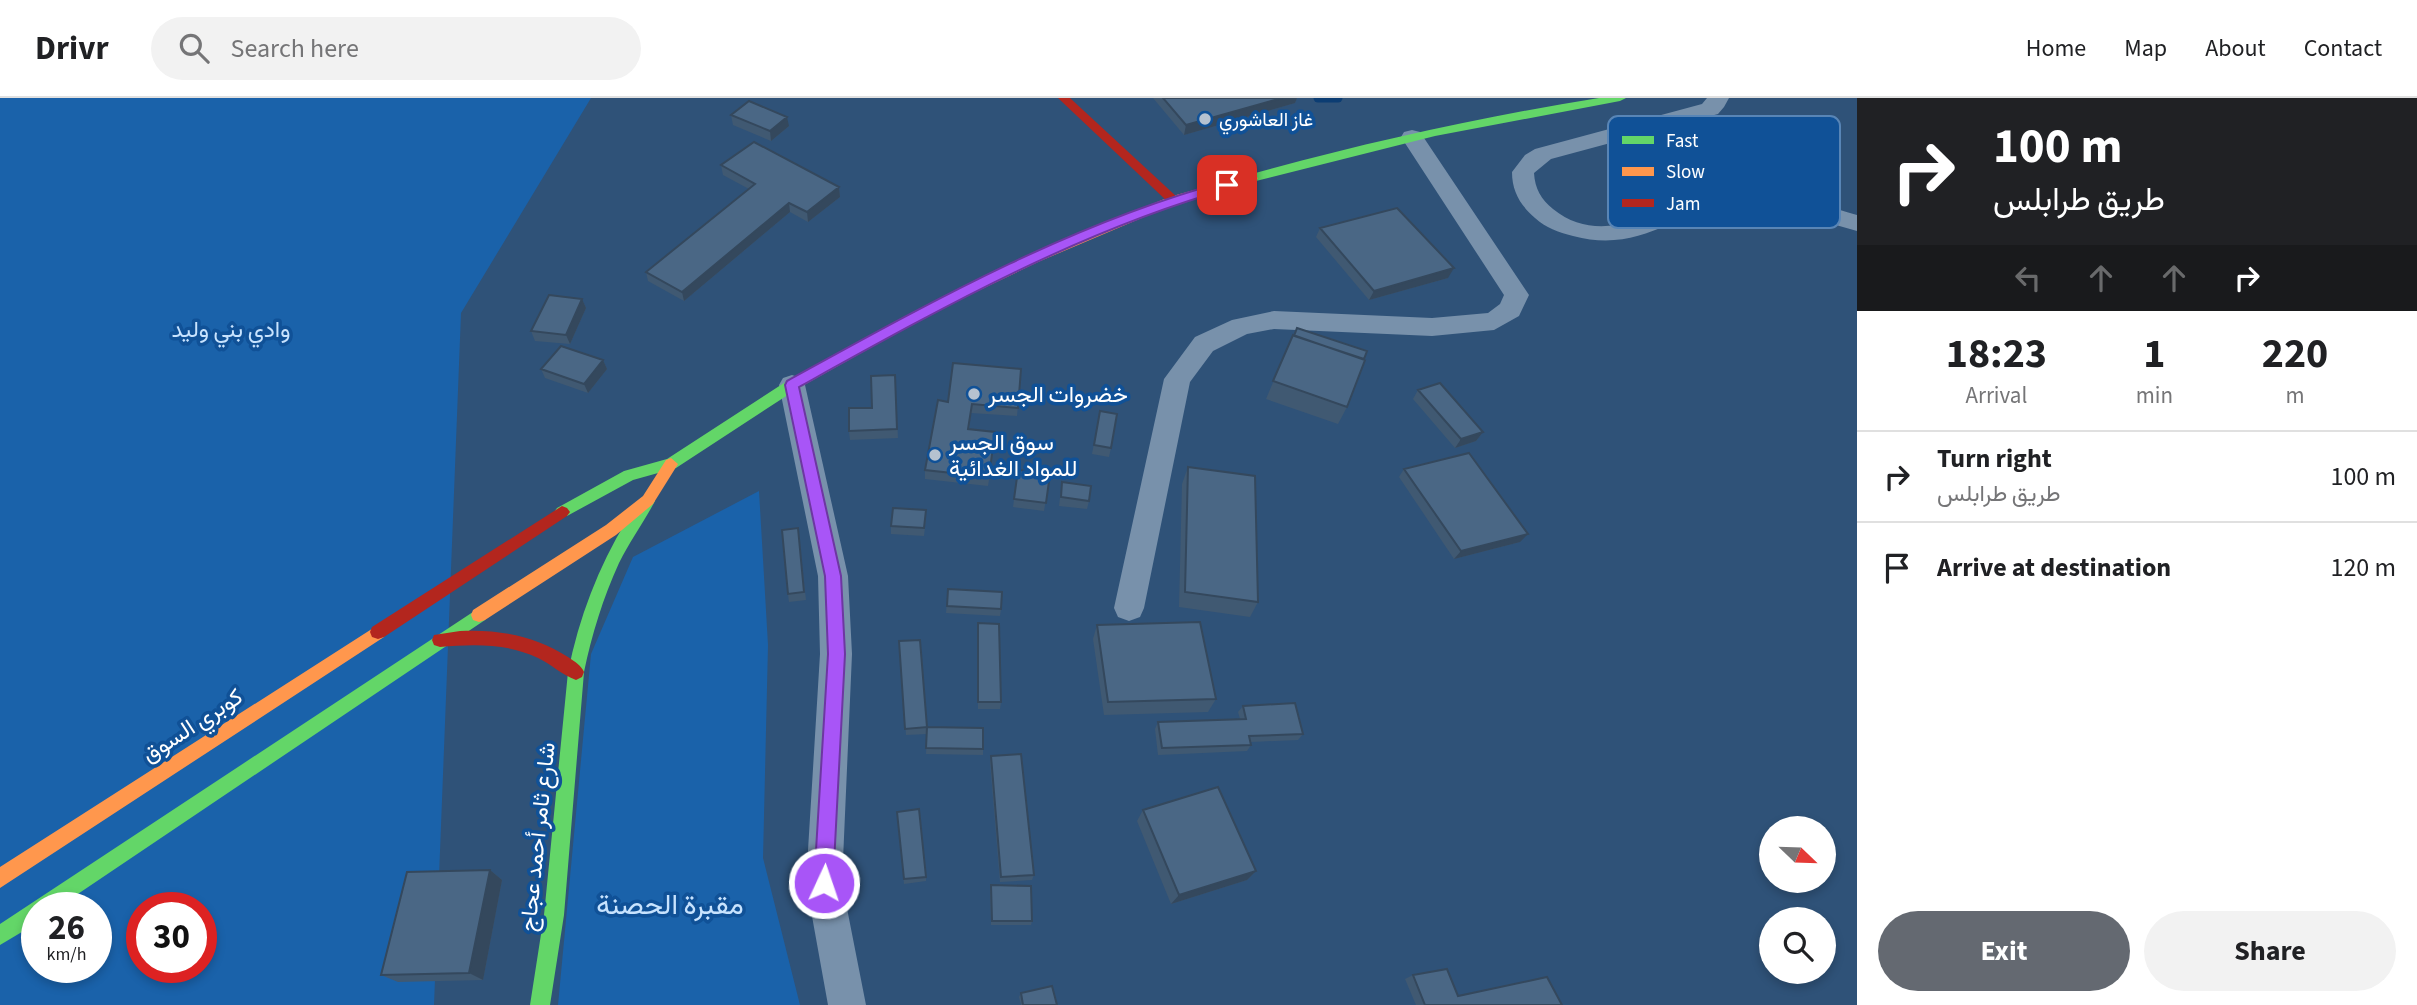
<!DOCTYPE html>
<meta charset="utf-8">
<style>
body{margin:0;font-family:"Source Sans 3",Vazirmatn,sans-serif;background:#f2f2f2;color:#202124;height:100vh;display:flex;flex-direction:column;font-size:26px;white-space:nowrap}
*{box-sizing:border-box;margin:0}
p{font-size:23px;color:#757577}
.icon{flex:none;width:38px;height:38px;fill:none;stroke:currentColor;stroke-width:2;stroke-linecap:round;stroke-linejoin:round}
.map{position:relative;flex:1;overflow:hidden}
.details{display:flex;flex-direction:column;background:#fff;width:560px}
.details>*{flex:none}
.guide{background:#202124;color:#fff;overflow:hidden}
.needle{width:46px;rotate:113deg}
.tools{position:absolute;left:1759px;top:718px;display:grid;gap:14px}
.tools a{display:grid;place-items:center;width:77px;height:77px;border-radius:50%;background:#fff;box-shadow:0 4px 10px #0003;font-size:35px}
.speed{position:absolute;left:21px;top:794px;display:flex;gap:14px;font-size:35px;font-weight:700;text-align:center}
.speed>*{display:grid;place-content:center;width:91px;height:91px;border-radius:50%;background:#fff;box-shadow:0 4px 10px #0003;line-height:1}
.speed small{font-size:18px;font-weight:400}
.speed .limit{border:10px solid #d22;background:#fff;color:#111}
.pin{position:absolute;display:grid;place-items:center;width:60px;height:60px;color:#fff;margin:-30px;border-radius:14px;box-shadow:0 4px 10px #0006}
.me{position:absolute;width:77px;margin:-38px;rotate:3deg;stroke-linejoin:round;filter:drop-shadow(0 0 5px #0008)}
.turn{display:flex;align-items:center;gap:24px;height:147px;padding:0 21px;font-size:32px}
.turn .icon{width:91px;height:91px;stroke-width:2.5}
.turn b{display:block;font-size:49px;line-height:60px}
.lanes{display:flex;align-items:center;height:66px;padding:0 21px;background:#0003;justify-content:center;gap:35px;direction:ltr}
.lanes .off{opacity:.35}
.eta{display:flex;justify-content:space-evenly;align-items:center;height:119px;text-align:center}
.eta b{font-size:42px;font-weight:700;line-height:49px}
.button{display:flex;gap:14px;margin-top:auto;padding:14px 21px}
.button a{flex:1;height:80px;border-radius:42px;background:#646971;color:#fff;font-size:28px;font-weight:700;line-height:80px;text-align:center}
.button a+a{background:#f2f2f2;color:#202124}
ul{padding:0;list-style:none}
li{display:flex;align-items:center;gap:21px;height:91px;padding:0 21px;border-top:2px solid #e0e0e0}
li div{flex:1}
li b{display:block;font-size:26px}
li em{font-style:normal}
header{display:flex;align-items:center;gap:42px;box-sizing:border-box;height:98px;padding:0 35px;background:#fff;border-bottom:2px solid #e0e0e0}
header strong{font-size:33px}
nav{display:flex;gap:38px;margin-inline-start:auto;font-size:24px}
.search{width:490px;height:63px;background:#f2f2f2;display:flex;align-items:center;gap:18px;box-sizing:border-box;padding:0 24px;border-radius:38px;color:#757577;font-size:26px}
main{display:flex;flex:1;min-height:0}
.map>svg:first-child{display:block}
.green{fill:#1a62aa;fill-rule:evenodd}
.lines{fill:none;stroke-linecap:round;stroke-linejoin:round}
.stream{stroke:#0c3d73;stroke-width:9}
.street{fill:#7891ab;fill-rule:evenodd}
.fast{fill:#63d668;fill-rule:evenodd}
.slow{fill:#ff974d;fill-rule:evenodd}
.jam{fill:#b3261e;fill-rule:evenodd}
.wall{fill:#405972}
.shaded-wall{fill:#34485d}
.building{fill:#4a6785;stroke:#34485d;stroke-width:2}
.route{fill:#a855f7;stroke:#6d37a1;stroke-width:2}
.poi-dot{fill:#b6c2d0;stroke:#105197;stroke-width:2.5}
.labels{text-anchor:middle;stroke-width:7;stroke-linejoin:round;paint-order:stroke}
.far-poi-label{font-size:19px;fill:#fff;stroke:#105197;text-anchor:start}
.park-label{font-size:23px;fill:#c8e3fe;stroke:#105197}
.poi-label{font-size:23px;fill:#fff;stroke:#105197;text-anchor:start}
.street-label{font-size:23px;fill:#fff;stroke:#105197}
.near-park-label{font-size:28px;fill:#c8e3fe;stroke:#105197}
.key{fill:#105197;stroke:#5885b6;stroke-width:2}
.key-label{font-size:19px;fill:#fff}
</style>
<header>
<strong>Drivr</strong>
<div class="search"><svg class="icon" aria-label="search" viewBox="0 0 24 24"><circle cx="10" cy="10" r="6"/><path d="M15 15l6 6"/></svg>Search here</div>
<nav><a>Home</a><a>Map</a><a>About</a><a>Contact</a></nav>
</header>
<main>
<div class="map">
<svg width="1857" height="907" viewBox="0 0 1857 907">
<rect width="100%" height="100%" fill="#2f5278"/>
<path class="green" d="M 0,0 L 591,0 L 461,215 L 434,907 L 0,907 ZM 37,810 L 96,810 L 96,870 L 37,870 ZM 142,810 L 201,810 L 201,870 L 142,870 Z
M 759,393 L 768,547 L 763,760 L 800,907 L 558,907 L 591,556 L 633,459 Z"/>
<g class="lines">
<path class="stream" d="M 1318,0 L 1338,0"/>
<path class="street" d="M 1707,0 L 1729,0 L 1724,9 L 1718,16 L 1551,61 L 1534,75 C 1535,91 1541,101 1553,111 C 1608,156 1674,99 1732,94 C 1774,90 1817,106 1857,117 L 1857,133 C 1817,122 1774,105 1732,108 C 1672,114 1641,156 1573,138 C 1558,134 1546,130 1535,120 C 1520,107 1512,93 1512,74 L 1525,57 L 1535,51 L 1702,6 Z
M 1412,32 L 1420,34 L 1529,197 L 1519,218 L 1494,232 L 1432,238 L 1274,231 L 1247,236 L 1213,253 L 1190,284 L 1144,510 L 1140,519 L 1129,523 L 1118,519 L 1114,510 L 1164,281 L 1195,239 L 1232,222 L 1274,213 L 1432,220 L 1488,215 L 1500,206 L 1504,197 L 1401,39 L 1404,34 Z
M 792,277 L 801,280 L 805,287 L 848,478 L 852,556 L 842,785 L 866,907 L 828,907 L 806,785 L 820,556 L 818,478 L 779,287 L 783,280 Z"/>
<path class="fast" d="M 1599,0 L 1626,0 L 1620,3 L 1435,38 L 1252,84 L 1246,80 L 1248,77 C 1364,45 1480,19 1599,0 Z
M 979,182 L 986,187 L 984,190 L 927,218 L 797,291 L 676,370 L 633,382 L 567,418 L 557,418 L 554,414 L 557,410 L 624,373 L 667,361 L 787,283 L 917,212 Z
M 647,397 L 652,399 L 655,403 C 644,424 630,443 619,465 C 603,500 592,536 584,574 L 564,817 L 550,907 L 530,907 L 544,817 L 568,574 C 579,520 598,469 627,422 C 632,413 637,400 647,397 Z
M 479,510 L 485,512 L 487,517 L 485,522 L 57,810 L 37,810 L 37,825 L 0,847 L 0,826 Z"/>
<path class="slow" d="M 1252,76 L 1258,80 L 1256,83 L 1177,105 L 1038,164 L 984,190 L 979,192 L 972,187 L 1028,158 L 1169,99 Z
M 671,360 L 678,366 L 653,406 L 616,437 L 485,522 L 479,524 L 473,522 L 471,517 L 473,512 L 606,427 L 643,398 L 666,362 Z
M 378,527 L 384,529 L 386,534 L 384,539 L 0,790 L 0,769 Z"/>
<path class="jam" d="M 1058,0 L 1070,0 L 1177,99 L 1177,105 L 1169,105 Z
M 562,408 L 567,410 L 570,414 L 567,418 L 384,539 L 378,541 L 372,539 L 370,534 L 372,529 Z
M 460,533 C 499,531 535,538 568,559 C 575,564 581,567 584,574 L 582,579 L 576,582 C 562,577 551,566 538,560 C 507,545 473,546 440,549 L 434,547 L 432,542 L 434,537 Z"/>
</g>
<path class="wall" d="M 1153,0 L 1297,0 L 1295,5 L 1184,37 Z
M 731,17 L 789,28 L 771,43 L 733,27 Z
M 721,67 L 839,89 L 840,99 L 808,124 L 790,114 L 684,203 L 648,183 L 646,174 L 749,91 L 723,77 Z
M 1320,130 L 1448,180 L 1369,202 L 1316,139 Z
M 582,201 L 586,210 L 570,246 L 535,243 L 531,233 Z
M 1293,237 L 1347,309 L 1338,326 L 1266,301 Z
M 603,262 L 607,271 L 588,295 L 545,280 L 541,271 Z
M 1021,271 L 1017,318 L 971,315 L 969,331 L 995,343 L 988,388 L 925,381 L 925,372 L 948,304 Z
M 895,277 L 898,340 L 850,342 L 849,333 L 872,310 Z
M 1418,292 L 1483,334 L 1476,343 L 1455,350 L 1413,301 Z
M 1100,313 L 1111,350 L 1109,359 L 1092,356 Z
M 1188,369 L 1258,504 L 1250,519 L 1179,509 L 1182,386 Z
M 1404,371 L 1520,444 L 1454,461 L 1399,379 Z
M 1018,372 L 1050,376 L 1044,413 L 1013,409 Z
M 1062,384 L 1089,403 L 1087,411 L 1059,408 Z
M 926,420 L 924,438 L 891,436 L 891,428 Z
M 799,439 L 806,502 L 789,504 L 788,496 Z
M 948,491 L 1001,511 L 1000,518 L 946,515 Z
M 978,525 L 1001,604 L 1000,611 L 978,611 Z
M 1097,527 L 1216,601 L 1208,614 L 1104,617 L 1093,541 Z
M 899,543 L 927,629 L 983,651 L 983,657 L 926,656 L 927,636 L 906,637 Z
M 1243,608 L 1303,636 L 1298,642 L 1251,644 L 1251,647 L 1247,653 L 1158,657 L 1155,631 L 1158,624 L 1240,621 L 1238,614 Z
M 991,658 L 1034,777 L 1032,782 L 1000,784 L 990,664 Z
M 1143,712 L 1256,773 L 1247,782 L 1171,806 L 1137,723 Z
M 898,719 L 926,779 L 926,783 L 904,786 Z
M 490,772 L 502,782 L 483,882 L 398,884 L 381,877 Z
M 991,787 L 1032,823 L 1031,827 L 991,827 L 990,792 Z
M 1413,877 L 1458,898 L 1562,907 L 1416,907 L 1405,881 Z
M 1021,895 L 1057,907 L 1021,907 L 1019,899 Z"/>
<path class="shaded-wall" d="M 1282,0 L 1297,0 L 1295,5 L 1184,37 L 1186,27 Z
M 787,19 L 789,28 L 771,43 L 770,33 Z
M 839,89 L 840,99 L 808,124 L 807,114 Z
M 789,105 L 790,114 L 684,203 L 682,194 Z
M 1454,170 L 1448,180 L 1369,202 L 1374,193 Z
M 582,201 L 586,210 L 570,246 L 566,237 Z
M 603,262 L 607,271 L 588,295 L 584,286 Z
M 1483,334 L 1476,343 L 1455,350 L 1461,341 Z
M 1528,436 L 1520,444 L 1454,461 L 1461,453 Z
M 490,772 L 502,782 L 483,882 L 469,875 Z
M 1256,773 L 1247,782 L 1171,806 L 1179,797 Z"/>
<path class="building" d="M 1163,0 L 1282,0 L 1186,27 Z
M 749,3 L 787,19 L 770,33 L 731,17 Z
M 754,44 L 839,89 L 807,114 L 789,105 L 682,194 L 646,174 L 755,86 L 721,67 Z
M 1397,110 L 1454,170 L 1374,193 L 1320,130 Z
M 549,197 L 582,201 L 566,237 L 531,233 Z
M 1297,230 L 1367,253 L 1364,261 L 1294,238 Z
M 1293,237 L 1365,262 L 1347,309 L 1273,283 Z
M 561,248 L 603,262 L 584,286 L 541,271 Z
M 953,265 L 1021,271 L 1018,310 L 972,306 L 968,331 L 995,334 L 989,379 L 925,372 L 938,302 L 948,304 Z
M 895,277 L 897,331 L 849,333 L 849,310 L 872,310 L 871,278 Z
M 1440,285 L 1483,334 L 1461,341 L 1418,292 Z
M 1100,313 L 1117,316 L 1111,350 L 1094,347 Z
M 1469,355 L 1528,436 L 1461,453 L 1404,371 Z
M 1188,369 L 1255,378 L 1258,504 L 1185,494 Z
M 1018,372 L 1050,376 L 1046,405 L 1014,401 Z
M 1062,384 L 1091,388 L 1089,403 L 1061,399 Z
M 893,410 L 926,412 L 924,430 L 891,428 Z
M 798,430 L 804,494 L 788,496 L 782,432 Z
M 948,491 L 1002,494 L 1001,511 L 947,508 Z
M 1200,524 L 1216,601 L 1108,604 L 1097,527 Z
M 978,525 L 999,526 L 1001,604 L 978,604 Z
M 920,542 L 927,629 L 983,630 L 983,651 L 926,650 L 927,629 L 905,631 L 899,543 Z
M 1295,605 L 1303,636 L 1249,638 L 1251,647 L 1162,650 L 1158,624 L 1246,621 L 1243,608 Z
M 1021,656 L 1034,777 L 1001,779 L 991,658 Z
M 1218,689 L 1256,773 L 1179,797 L 1143,712 Z
M 919,711 L 926,779 L 904,781 L 897,714 Z
M 490,772 L 469,875 L 381,877 L 407,774 Z
M 991,787 L 1031,788 L 1032,823 L 992,823 Z
M 1447,871 L 1458,898 L 1547,879 L 1562,907 L 1425,907 L 1413,877 Z
M 1052,888 L 1057,907 L 1023,907 L 1021,895 Z"/>
<path class="route" d="M 1227,83 L 1231,84 L 1231,90 C 1078,133 938,212 799,289 L 841,478 L 845,556 L 833,785 L 831,792 L 824,795 L 817,792 L 814,785 L 828,556 L 825,478 L 785,287 L 787,283 C 927,206 1071,125 1227,83 Z"/>
<g class="poi-dot">
<circle cx="1205" cy="21" r="7"/>
<circle cx="974" cy="296" r="7"/>
<circle cx="935" cy="357" r="7"/>
</g>
<g class="labels">
<g class="far-poi-label">
<text x="1219" y="28">غاز العاشوري</text>
</g>
<g class="park-label">
<text x="231" y="239">وادي بني وليد</text>
</g>
<g class="poi-label">
<text x="988" y="304">خضروات الجسر</text>
<text x="949" y="352">سوق الجسر<tspan x="949" dy="26">للمواد الغدائية</tspan></text>
</g>
<g class="street-label">
<text transform="translate(192 627) rotate(-33)" y="8">كوبري السوق</text>
<text transform="translate(537 739) rotate(-84)" y="8">شارع ثامر أحمد عجاج</text>
</g>
<g class="near-park-label">
<text x="670" y="816">مقبرة الحصنة</text>
</g>
</g>
<rect x="1608" y="18" width="232" height="112" rx="10" class="key"/>
<rect x="1622" y="38" width="32" height="8" fill="#63d668"/>
<rect x="1622" y="69" width="32" height="9" fill="#ff974d"/>
<rect x="1622" y="101" width="32" height="8" fill="#b3261e"/>
<g class="key-label">
<text x="1666" y="49">Fast</text>
<text x="1666" y="80">Slow</text>
<text x="1666" y="112">Jam</text>
</g>
</svg>
<div class="tools">
<a><svg class="needle" viewBox="-14 -14 28 28"><path d="M0-13l5 13h-10z" fill="#e53935"/><path d="M0 13l5-13h-10z" fill="#757577"/></svg></a>
<a><svg class="icon" aria-label="search" viewBox="0 0 24 24"><circle cx="10" cy="10" r="6"/><path d="M15 15l6 6"/></svg></a>
</div>
<div class="speed"><div>26<small>km/h</small></div><div class="limit">30</div></div>
<div class="pin" style="left:1227px;top:87px;background:#d93025"><svg class="icon" aria-label="arrive" viewBox="0 0 24 24"><path d="M6 21V4h12l-3 4 3 4H6"/></svg></div>
<svg class="me" style="left:824px;top:785px" viewBox="-20 -20 40 40"><circle r="17" fill="#a855f7" stroke="#fff" stroke-width="3"/><path d="M0-11L8 9 0 5-8 9z" fill="#fff"/></svg>
</div>
<section class="details">
<div class="guide">
<div class="turn"><svg class="icon" aria-label="right" viewBox="0 0 24 24"><path d="M7 20v-9h11M14 6l5 5-5 5"/></svg><div><b>100 m</b>طريق طرابلس</div></div>
<div class="lanes"><svg class="icon off" aria-label="left" viewBox="0 0 24 24"><path d="M17 20v-9H6M10 6l-5 5 5 5"/></svg><svg class="icon off" aria-label="ahead" viewBox="0 0 24 24"><path d="M12 20V5M6 11l6-6 6 6"/></svg><svg class="icon off" aria-label="ahead" viewBox="0 0 24 24"><path d="M12 20V5M6 11l6-6 6 6"/></svg><svg class="icon" aria-label="right" viewBox="0 0 24 24"><path d="M7 20v-9h11M14 6l5 5-5 5"/></svg></div>
</div>
<div class="eta">
<div><b>18:23</b><p>Arrival</p></div>
<div><b>1</b><p>min</p></div>
<div><b>220</b><p>m</p></div>
</div>
<ul>
<li><svg class="icon" aria-label="right" viewBox="0 0 24 24"><path d="M7 20v-9h11M14 6l5 5-5 5"/></svg><div><b>Turn right</b><p>طريق طرابلس</p></div><em>100 m</em></li>
<li><svg class="icon" aria-label="arrive" viewBox="0 0 24 24"><path d="M6 21V4h12l-3 4 3 4H6"/></svg><div><b>Arrive at destination</b></div><em>120 m</em></li>
</ul>
<div class="button"><a>Exit</a><a>Share</a></div>
</section>
</main>
